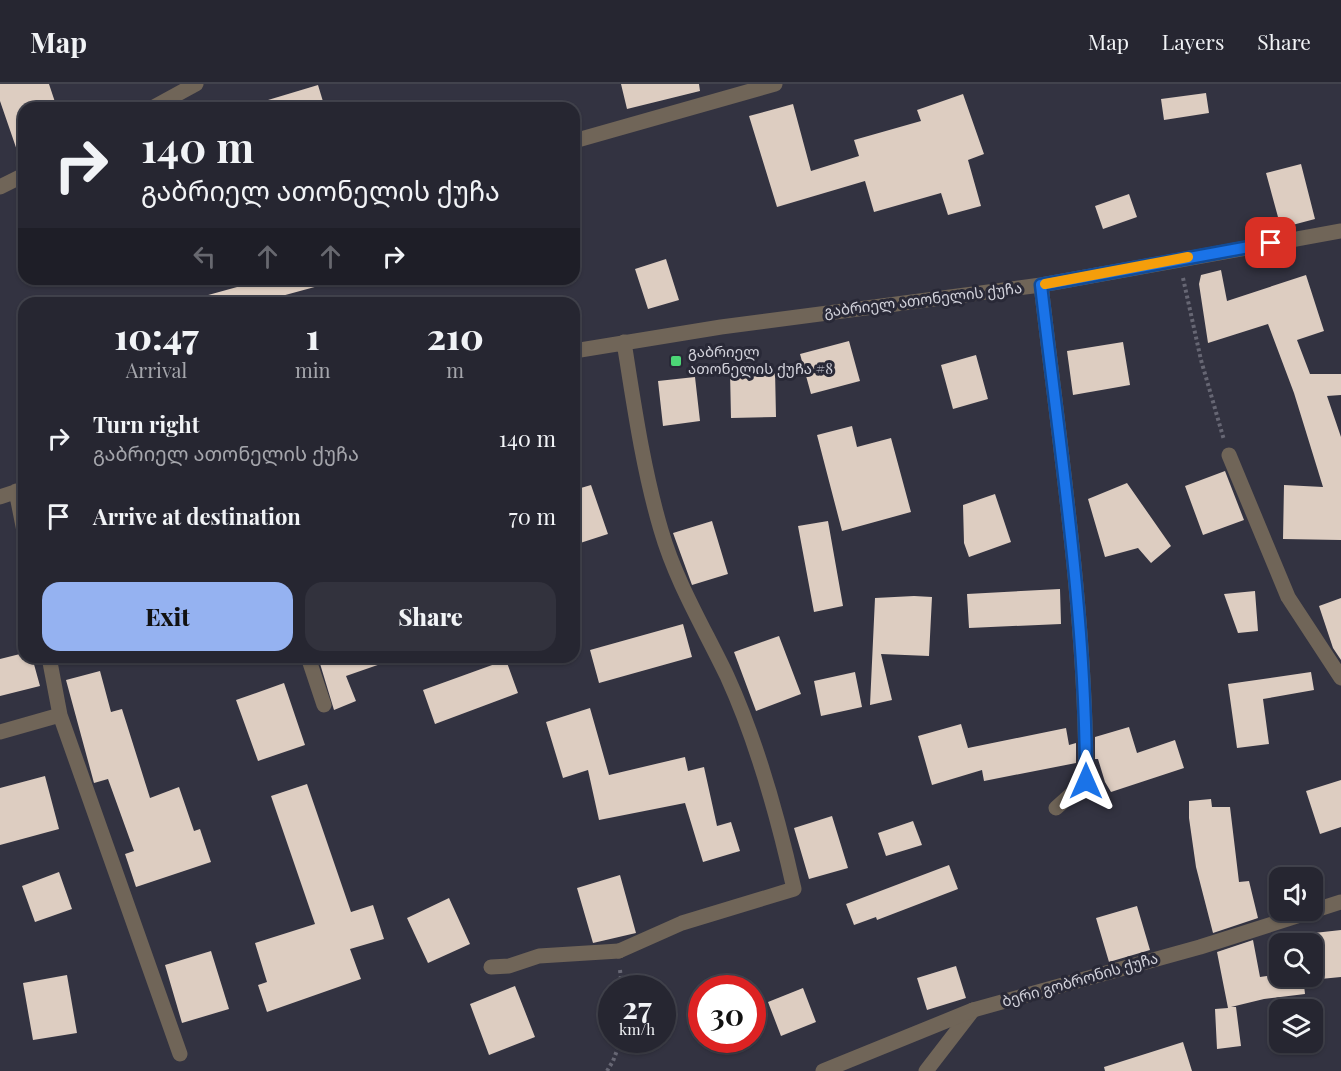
<!DOCTYPE html>
<meta charset="utf-8">
<style>
body{margin:0;font-family:"Playfair Display","Noto Sans Georgian",serif;background:#32323d;color:#f1f3f6;height:100vh;display:flex;flex-direction:column;font-size:22px;white-space:nowrap}
*{box-sizing:border-box;margin:0}
p{font-size:20px;color:#a4a5ab}
.icon{flex:none;width:33px;height:33px;fill:none;stroke:currentColor;stroke-width:2;stroke-linecap:round;stroke-linejoin:round}
.map{position:relative;flex:1;overflow:hidden}
.sheet{position:absolute;left:18px;top:213px;width:562px;height:366px;display:flex;flex-direction:column;background:#262631;border-radius:18px;box-shadow:0 2px 4px #0004,0 0 0 2px #42434d}
.sheet>*{flex:none}
.guide{position:absolute;left:18px;top:18px;width:562px;height:183px;border-radius:18px;box-shadow:0 2px 4px #0004,0 0 0 2px #42434d;background:#262631;color:#f1f3f6;overflow:hidden}
.fabs{position:absolute;left:1269px;top:783px;display:grid;gap:12px}
.fabs a{display:grid;place-items:center;width:54px;height:54px;border-radius:12px;background:#262631;box-shadow:0 2px 4px #0004,0 0 0 2px #42434d;font-size:30px}
.speed{position:absolute;left:598px;top:891px;display:flex;gap:12px;font-size:30px;font-weight:700;text-align:center}
.speed>*{display:grid;place-content:center;width:78px;height:78px;border-radius:50%;background:#262631;box-shadow:0 2px 4px #0004,0 0 0 2px #42434d;line-height:1}
.speed small{font-size:15px;font-weight:400}
.speed .limit{border:9px solid #d22;background:#fff;color:#111}
.pin{position:absolute;display:grid;place-items:center;width:51px;height:51px;color:#fff;margin:-26px;border-radius:12px;box-shadow:0 3px 9px #0006}
.me{position:absolute;width:66px;margin:-33px;rotate:0deg;stroke-linejoin:round;filter:drop-shadow(0 0 4px #0008)}
.turn{display:flex;align-items:center;gap:21px;height:126px;padding:0 24px;font-size:27px}
.turn .icon{width:78px;height:78px;stroke-width:2.5}
.turn b{display:block;font-size:42px;line-height:51px}
.lanes{display:flex;align-items:center;height:57px;padding:0 24px;background:#0003;justify-content:center;gap:30px;direction:ltr}
.lanes .off{opacity:.35}
.eta{display:flex;justify-content:space-evenly;align-items:center;height:102px;text-align:center}
.eta b{font-size:36px;font-weight:800;line-height:42px}
.action{display:flex;gap:12px;margin-top:auto;padding:12px 24px}
.action a{flex:1;height:69px;border-radius:18px;background:#95b2f1;color:#111;font-size:24px;font-weight:800;line-height:69px;text-align:center}
.action a+a{background:#32323d;color:#f1f3f6}
ul{padding:0;list-style:none}
li{display:flex;align-items:center;gap:18px;height:78px;padding:0 24px}
li div{flex:1}
li b{display:block;font-size:22px}
li em{font-style:normal}
header{display:flex;align-items:center;gap:36px;box-sizing:border-box;height:84px;padding:0 30px;background:#262631;border-bottom:2px solid #42434d}
header strong{font-size:28px}
nav{display:flex;gap:33px;margin-inline-start:auto;font-size:21px}
.map>svg:first-child{display:block}
.building{fill:#ddcdc1}
.lines{fill:none;stroke-linecap:round;stroke-linejoin:round}
.path{stroke:#676774;stroke-width:4;stroke-dasharray:3 3;stroke-linecap:butt}
.service{stroke:#706558;stroke-width:15}
.minor{stroke:#706558;stroke-width:15}
.tertiary{stroke:#706558;stroke-width:15}
.route-casing{stroke:#114b97;stroke-width:15}
.route{stroke:#1a73e8;stroke-width:10}
.slow{stroke:#f59e0b;stroke-width:10}
.poi-dot{fill:#4cd676;stroke:#292937;stroke-width:2}
.labels{text-anchor:middle;stroke-width:6;stroke-linejoin:round;paint-order:stroke}
.street-label{font-size:15px;fill:#d1d1da;stroke:#292937}
.poi-label{font-size:15px;fill:#d1d1da;stroke:#292937;text-anchor:start}
</style>
<header>
<strong>Map</strong>
<nav><a>Map</a><a>Layers</a><a>Share</a></nav>
</header>
<div class="map">
<svg width="1341" height="987" viewBox="0 0 1341 987">
<rect width="100%" height="100%" fill="#333341"/>
<path class="building" d="M 0,0 L 49,0 L 57,24 L 24,24 L 24,77 L 21,78 L 0,17 Z
M 621,0 L 699,0 L 700,7 L 627,25 Z
M 318,1 L 325,24 L 259,24 L 258,19 Z
M 1206,9 L 1209,29 L 1164,36 L 1161,15 Z
M 963,10 L 984,70 L 968,76 L 981,122 L 948,131 L 941,109 L 874,128 L 865,97 L 777,123 L 749,32 L 793,20 L 811,87 L 859,72 L 854,56 L 921,37 L 917,26 Z
M 1301,80 L 1315,135 L 1281,144 L 1266,89 Z
M 1129,110 L 1137,133 L 1103,145 L 1095,122 Z
M 666,175 L 679,216 L 648,225 L 635,185 Z
M 1221,186 L 1227,217 L 1306,191 L 1324,247 L 1297,256 L 1310,290 L 1341,290 L 1341,311 L 1327,312 L 1341,353 L 1341,456 L 1283,455 L 1284,401 L 1323,403 L 1294,309 L 1268,240 L 1208,259 L 1199,200 L 1201,191 Z
M 266,195 L 321,195 L 322,201 L 256,219 L 202,219 L 201,213 Z
M 849,257 L 860,297 L 811,310 L 800,270 Z
M 1123,258 L 1130,301 L 1073,311 L 1067,267 Z
M 976,271 L 988,315 L 953,325 L 941,281 Z
M 775,286 L 776,333 L 731,334 L 730,287 Z
M 695,293 L 700,337 L 663,342 L 658,297 Z
M 852,342 L 857,363 L 891,354 L 911,428 L 842,447 L 817,351 Z
M 1225,387 L 1244,436 L 1203,451 L 1185,402 Z
M 1127,399 L 1171,462 L 1151,479 L 1138,464 L 1105,473 L 1088,415 Z
M 591,401 L 608,450 L 574,461 L 574,406 Z
M 995,410 L 1011,458 L 969,473 L 964,459 L 963,421 Z
M 712,437 L 728,490 L 692,501 L 673,449 Z
M 828,437 L 843,522 L 814,528 L 798,442 Z
M 1060,505 L 1061,540 L 969,544 L 967,510 Z
M 1255,507 L 1258,547 L 1238,549 L 1224,510 Z
M 914,512 L 932,513 L 929,572 L 881,570 L 892,616 L 870,621 L 875,514 Z
M 1341,514 L 1341,576 L 1333,564 L 1319,522 Z
M 683,540 L 692,573 L 599,599 L 590,566 Z
M 779,552 L 801,610 L 756,627 L 734,568 Z
M 24,569 L 24,573 L 32,573 L 40,602 L 0,612 L 0,575 Z
M 318,573 L 392,573 L 392,576 L 346,592 L 356,617 L 334,626 Z
M 506,576 L 518,609 L 435,640 L 423,606 Z
M 100,587 L 111,628 L 122,625 L 150,714 L 179,703 L 194,747 L 200,745 L 211,778 L 136,803 L 125,770 L 134,767 L 108,695 L 94,699 L 66,596 Z
M 855,588 L 862,623 L 821,632 L 814,597 Z
M 1311,588 L 1314,606 L 1263,615 L 1269,660 L 1237,664 L 1228,600 Z
M 284,599 L 305,661 L 258,677 L 236,616 Z
M 590,624 L 609,691 L 685,673 L 688,687 L 704,683 L 717,742 L 731,738 L 740,767 L 703,778 L 685,719 L 599,736 L 588,686 L 563,694 L 546,638 Z
M 961,640 L 968,664 L 1066,644 L 1069,661 L 1076,659 L 1076,679 L 984,697 L 982,686 L 932,701 L 918,652 Z
M 1129,643 L 1137,669 L 1175,656 L 1184,684 L 1111,708 L 1105,698 L 1098,675 L 1095,675 L 1095,653 Z
M 45,692 L 59,745 L 0,761 L 0,704 Z
M 1341,696 L 1341,743 L 1320,750 L 1306,707 Z
M 307,700 L 351,828 L 373,821 L 384,855 L 350,865 L 361,895 L 267,928 L 258,901 L 267,898 L 255,859 L 315,840 L 271,712 Z
M 1211,715 L 1212,723 L 1230,723 L 1239,798 L 1249,797 L 1258,834 L 1213,849 L 1196,783 L 1189,734 L 1189,717 Z
M 832,732 L 848,784 L 809,795 L 794,744 Z
M 913,737 L 922,761 L 886,772 L 878,749 Z
M 949,781 L 958,805 L 877,836 L 876,833 L 854,841 L 846,820 Z
M 59,788 L 72,825 L 35,838 L 22,802 Z
M 620,791 L 636,849 L 593,859 L 577,804 Z
M 449,814 L 470,860 L 428,879 L 407,834 Z
M 1137,822 L 1150,866 L 1109,878 L 1096,834 Z
M 1341,846 L 1341,893 L 1310,896 L 1312,860 L 1306,860 L 1305,850 Z
M 1253,856 L 1260,893 L 1280,890 L 1280,892 L 1303,892 L 1305,910 L 1264,915 L 1231,923 L 1236,923 L 1241,962 L 1217,965 L 1215,925 L 1228,924 L 1217,868 Z
M 211,867 L 229,925 L 182,939 L 165,881 Z
M 956,882 L 966,914 L 927,926 L 917,894 Z
M 67,891 L 77,949 L 33,956 L 23,899 Z
M 515,902 L 535,953 L 489,971 L 470,920 Z
M 803,904 L 816,938 L 781,952 L 768,918 Z
M 1183,958 L 1192,987 L 1105,987 L 1104,983 Z"/>
<g class="lines">
<path class="path" d="M 1183,194 L 1201,276 L 1224,356
M 620,886 L 622,904
M 607,987 L 613,977 L 621,956"/>
<path class="service" d="M 308,573 L 324,621
M 491,883 L 509,882 L 539,872 L 619,867
M 926,987 L 973,926"/>
<path class="minor" d="M 574,57 L 775,0
M 1041,201 C 1060,365 1086,531 1086,697 L 1056,724
M 574,267 L 721,243 L 1041,201 L 1341,147
M 1229,371 L 1288,513 L 1341,594
M 16,407 L 24,447
M 0,413 L 24,405
M 49,573 L 60,631 L 180,970
M 0,648 L 60,631
M 619,867 L 682,839 L 794,805 C 778,733 758,660 727,592 C 704,544 676,498 661,446 C 643,385 634,321 624,258
M 823,987 L 973,926 L 1200,863 L 1341,818"/>
<path class="tertiary" d="M 152,24 L 196,0
M 0,103 L 24,91"/>
</g>
<g class="lines">
<g class="route-casing">
<path id="route" d="M 1086,697 C 1086,531 1060,366 1041,201 L 1271,159"/>
</g>
<use href="#route" class="route"/>
<path class="slow" d="M 1045,200 L 1188,173"/>
</g>
<rect class="poi-dot" x="670" y="271" width="12" height="12" rx="3"/>
<g class="labels">
<g class="street-label">
<text transform="translate(923 216) rotate(-7)" y="5">გაბრიელ ათონელის ქუჩა</text>
<text transform="translate(1080 896) rotate(-16)" y="5">ბერი გობრონის ქუჩა</text>
</g>
<g class="poi-label">
<text x="688" y="273">გაბრიელ<tspan x="688" dy="17">ათონელის ქუჩა #8</tspan></text>
</g>
</g>
</svg>
<div class="fabs">
<a><svg class="icon" aria-label="sound" viewBox="0 0 24 24"><path d="M4 9h4l5-4v14l-5-4H4zM17 9q2 3 0 6"/></svg></a>
<a><svg class="icon" aria-label="search" viewBox="0 0 24 24"><circle cx="10" cy="10" r="6"/><path d="M15 15l6 6"/></svg></a>
<a><svg class="icon" aria-label="layers" viewBox="0 0 24 24"><path d="M12 4l9 5-9 5-9-5zM3 14l9 5 9-5"/></svg></a>
</div>
<div class="speed"><div>27<small>km/h</small></div><div class="limit">30</div></div>
<div class="pin" style="left:1271px;top:159px;background:#d93025"><svg class="icon" aria-label="arrive" viewBox="0 0 24 24"><path d="M6 21V4h12l-3 4 3 4H6"/></svg></div>
<svg class="me" style="left:1086px;top:697px" viewBox="-20 -20 40 40"><path d="M0-17L14 15 0 8-14 15z" fill="#1a73e8" stroke="#fff" stroke-width="4"/></svg>
<div class="guide">
<div class="turn"><svg class="icon" aria-label="right" viewBox="0 0 24 24"><path d="M7 20v-9h11M14 6l5 5-5 5"/></svg><div><b>140 m</b>გაბრიელ ათონელის ქუჩა</div></div>
<div class="lanes"><svg class="icon off" aria-label="left" viewBox="0 0 24 24"><path d="M17 20v-9H6M10 6l-5 5 5 5"/></svg><svg class="icon off" aria-label="ahead" viewBox="0 0 24 24"><path d="M12 20V5M6 11l6-6 6 6"/></svg><svg class="icon off" aria-label="ahead" viewBox="0 0 24 24"><path d="M12 20V5M6 11l6-6 6 6"/></svg><svg class="icon" aria-label="right" viewBox="0 0 24 24"><path d="M7 20v-9h11M14 6l5 5-5 5"/></svg></div>
</div>
<section class="sheet">
<div class="eta">
<div><b>10:47</b><p>Arrival</p></div>
<div><b>1</b><p>min</p></div>
<div><b>210</b><p>m</p></div>
</div>
<ul>
<li><svg class="icon" aria-label="right" viewBox="0 0 24 24"><path d="M7 20v-9h11M14 6l5 5-5 5"/></svg><div><b>Turn right</b><p>გაბრიელ ათონელის ქუჩა</p></div><em>140 m</em></li>
<li><svg class="icon" aria-label="arrive" viewBox="0 0 24 24"><path d="M6 21V4h12l-3 4 3 4H6"/></svg><div><b>Arrive at destination</b></div><em>70 m</em></li>
</ul>
<div class="action"><a>Exit</a><a>Share</a></div>
</section>
</div>
